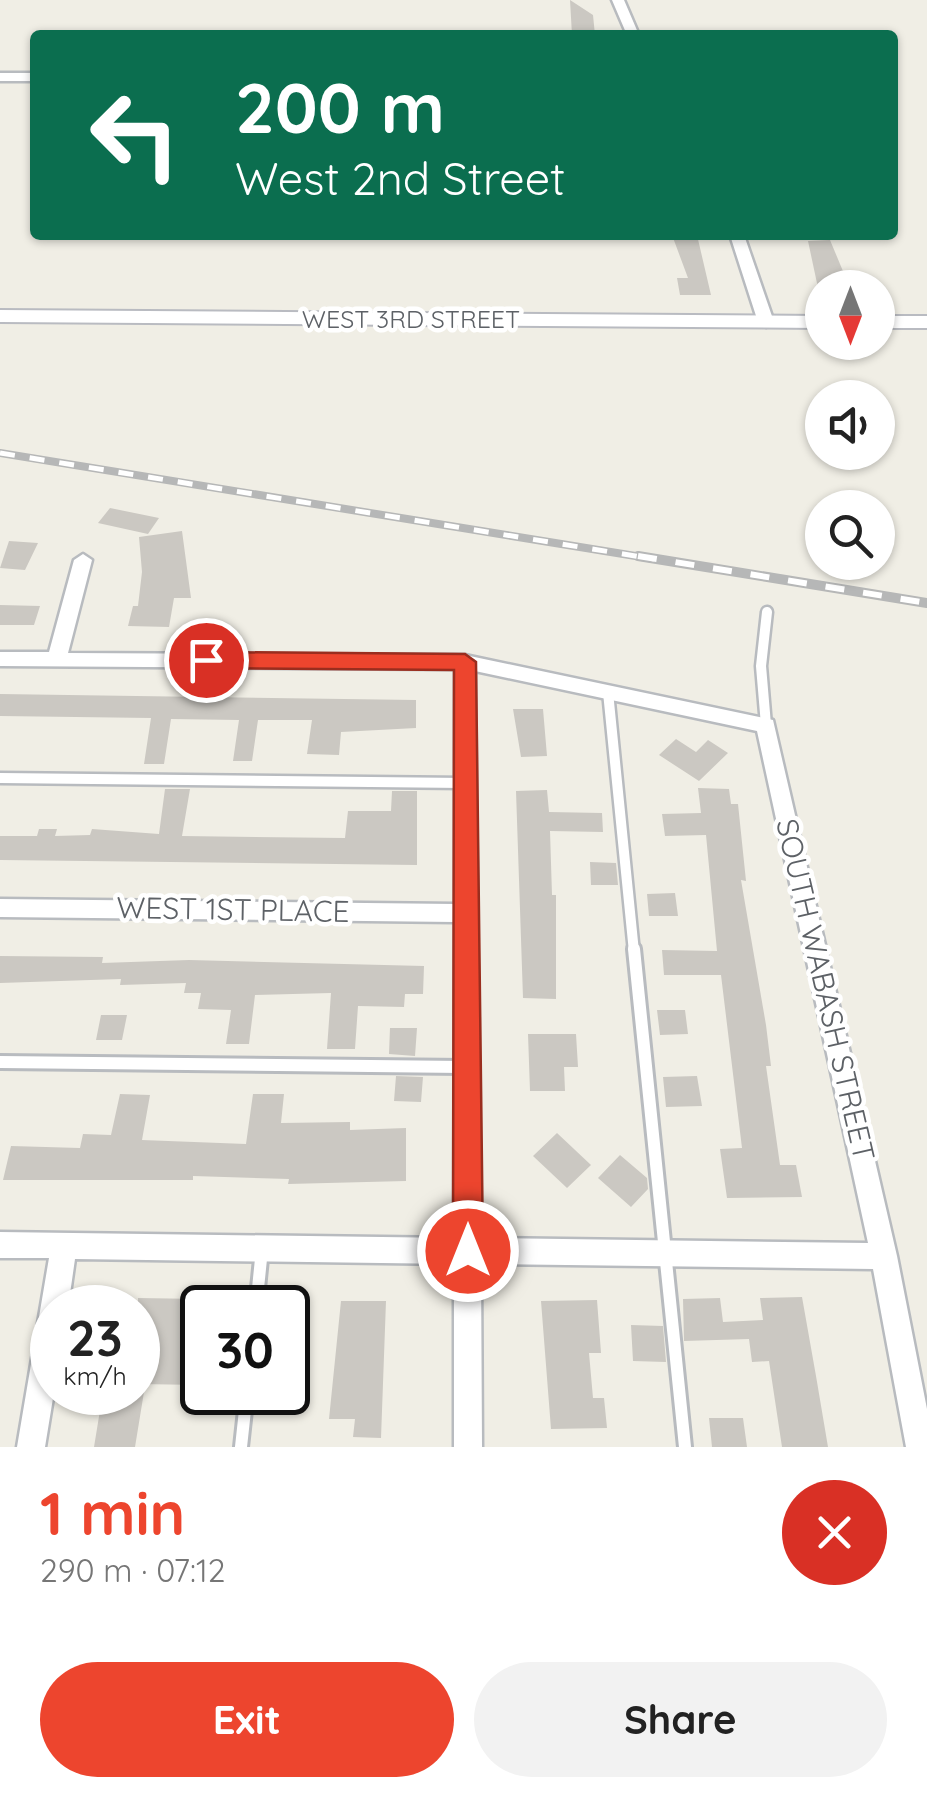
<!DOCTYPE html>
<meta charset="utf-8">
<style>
body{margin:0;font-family:Quicksand,sans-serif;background:#f2f2f2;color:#222;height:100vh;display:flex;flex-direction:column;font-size:38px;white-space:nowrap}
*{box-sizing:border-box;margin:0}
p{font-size:32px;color:#767676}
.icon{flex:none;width:55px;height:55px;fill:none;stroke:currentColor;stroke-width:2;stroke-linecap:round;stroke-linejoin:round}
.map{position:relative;height:1447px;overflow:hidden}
.details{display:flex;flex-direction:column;background:#fff;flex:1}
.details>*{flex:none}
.banner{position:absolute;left:30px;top:30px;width:868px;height:210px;border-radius:10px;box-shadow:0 2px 8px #0004;background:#0b6e4f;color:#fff;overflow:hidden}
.needle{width:65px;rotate:180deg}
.fabs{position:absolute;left:805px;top:270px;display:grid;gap:20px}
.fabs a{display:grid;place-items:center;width:90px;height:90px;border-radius:50%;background:#fff;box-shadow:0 2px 8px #0004;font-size:50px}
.speed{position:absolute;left:30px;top:1285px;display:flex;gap:20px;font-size:50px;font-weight:700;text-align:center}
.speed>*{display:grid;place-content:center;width:130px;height:130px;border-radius:50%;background:#fff;box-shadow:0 2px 8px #0004;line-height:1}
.speed small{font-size:25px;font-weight:400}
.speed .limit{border:5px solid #111;border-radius:15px;background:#fff;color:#111}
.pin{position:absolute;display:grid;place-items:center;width:85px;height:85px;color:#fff;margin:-42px;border:5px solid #fff;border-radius:50%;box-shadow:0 2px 10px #0007}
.me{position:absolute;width:110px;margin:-55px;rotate:0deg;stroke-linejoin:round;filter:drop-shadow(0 0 8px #0008)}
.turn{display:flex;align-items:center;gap:35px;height:210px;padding:0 40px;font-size:45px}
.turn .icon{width:130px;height:130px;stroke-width:2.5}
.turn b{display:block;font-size:70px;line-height:85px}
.round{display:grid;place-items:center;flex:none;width:105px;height:105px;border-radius:52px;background:#f2f2f2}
.head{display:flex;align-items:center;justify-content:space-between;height:170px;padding:0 40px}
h1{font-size:60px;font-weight:700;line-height:75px;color:#ed452e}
.button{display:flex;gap:20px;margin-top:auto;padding:20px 40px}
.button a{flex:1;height:115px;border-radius:60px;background:#ed452e;color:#fff;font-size:40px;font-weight:700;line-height:115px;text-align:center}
.button a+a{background:#f2f2f2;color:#222}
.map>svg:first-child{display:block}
.building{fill:#cbc8c2}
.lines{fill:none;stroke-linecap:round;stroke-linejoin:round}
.lane-far1-casing{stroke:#b8bbbf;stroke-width:15}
.lane-casing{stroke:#b8bbbf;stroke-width:18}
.street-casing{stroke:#b8bbbf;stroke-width:5}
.secondary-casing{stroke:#b9bbc1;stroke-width:4}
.lane-far1{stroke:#fff;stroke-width:10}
.lane{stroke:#fff;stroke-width:12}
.street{fill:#fff;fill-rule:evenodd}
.secondary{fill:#fff;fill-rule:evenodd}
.rail-far1-casing{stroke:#b6b7b7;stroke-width:8}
.rail-casing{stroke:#b6b7b7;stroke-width:10}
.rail-far1{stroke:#fff;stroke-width:5;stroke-dasharray:15;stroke-linecap:butt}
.rail{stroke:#fff;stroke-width:6;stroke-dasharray:19;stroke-linecap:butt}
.route{fill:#ed452e;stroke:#9a2d1e;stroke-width:2.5}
.labels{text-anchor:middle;stroke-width:9;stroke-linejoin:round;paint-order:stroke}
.far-street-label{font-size:25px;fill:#5d6166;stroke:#fff}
.street-label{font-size:30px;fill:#5d6166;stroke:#fff}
</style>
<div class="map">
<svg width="927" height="1447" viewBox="0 0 927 1447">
<rect width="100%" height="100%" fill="#f0eee5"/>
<path class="building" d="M 570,0 L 593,15 L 595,35 L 572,35 Z
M 672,235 L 697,235 L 711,295 L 680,295 L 677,278 L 688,278 Z
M 830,240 L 850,288 L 818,288 L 808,241 Z
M 110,508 L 159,518 L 148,534 L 98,523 Z
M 182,531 L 191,598 L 174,598 L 169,627 L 128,626 L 133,606 L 138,606 L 142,572 L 139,537 Z
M 9,541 L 38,543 L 25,570 L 0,568 Z
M 0,605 L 40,606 L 34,625 L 0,625 Z
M 0,694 L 416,700 L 416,728 L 341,732 L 339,755 L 307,754 L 312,720 L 258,720 L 252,761 L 233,761 L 239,720 L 171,719 L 164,764 L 144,764 L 151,718 L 0,716 Z
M 513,709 L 543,709 L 547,756 L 521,757 Z
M 676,739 L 696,752 L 708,740 L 728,753 L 699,781 L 659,755 Z
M 698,788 L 729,789 L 731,804 L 738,804 L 746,881 L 741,880 L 766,1025 L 771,1066 L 766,1066 L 780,1165 L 796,1165 L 802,1197 L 727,1198 L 720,1149 L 742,1148 L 721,975 L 664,975 L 662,950 L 717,951 L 706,835 L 665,836 L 662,814 L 701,813 Z
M 165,789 L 190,789 L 182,836 L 345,838 L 348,811 L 391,811 L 392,791 L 417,791 L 417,865 L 0,860 L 0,836 L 37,836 L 39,829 L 57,829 L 55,836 L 90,835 L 92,829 L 159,834 Z
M 547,790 L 549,812 L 602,813 L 603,832 L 550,831 L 552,895 L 556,895 L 556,999 L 523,998 L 516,791 Z
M 590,862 L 616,863 L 618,885 L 591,885 Z
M 675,893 L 678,916 L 649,916 L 647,894 Z
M 0,956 L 103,957 L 102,963 L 189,960 L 424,966 L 423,994 L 405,994 L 404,1007 L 358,1006 L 355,1049 L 327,1049 L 331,993 L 255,995 L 249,1044 L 226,1044 L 231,1010 L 198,1009 L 201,993 L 184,993 L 186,983 L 120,985 L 121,979 L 0,983 Z
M 657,1010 L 685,1010 L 688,1034 L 660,1035 Z
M 101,1015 L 127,1015 L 122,1040 L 96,1040 Z
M 390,1028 L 417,1028 L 415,1056 L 389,1054 Z
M 528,1034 L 576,1034 L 578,1067 L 564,1067 L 565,1091 L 530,1091 Z
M 396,1076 L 423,1077 L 421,1102 L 394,1101 Z
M 697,1076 L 702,1106 L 666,1107 L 663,1077 Z
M 120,1094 L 150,1095 L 142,1140 L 246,1144 L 253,1094 L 284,1094 L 281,1123 L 350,1122 L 350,1130 L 406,1128 L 406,1181 L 288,1184 L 289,1179 L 193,1176 L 193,1180 L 3,1180 L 11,1146 L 80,1148 L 83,1134 L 111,1135 Z
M 557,1133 L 591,1165 L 567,1188 L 533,1156 Z
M 620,1155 L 647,1178 L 648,1189 L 631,1207 L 598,1178 Z
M 802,1297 L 816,1376 L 828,1447 L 782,1447 L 769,1361 L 752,1362 L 749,1339 L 684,1341 L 683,1299 L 720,1298 L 723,1322 L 763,1320 L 760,1298 Z
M 138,1298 L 202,1299 L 200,1385 L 138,1384 Z
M 597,1300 L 601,1353 L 589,1353 L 593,1398 L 604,1398 L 607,1428 L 551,1429 L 541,1301 Z
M 341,1301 L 386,1301 L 381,1438 L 353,1437 L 355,1419 L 329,1419 Z
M 631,1325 L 663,1326 L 666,1362 L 633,1361 Z
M 103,1392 L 144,1392 L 135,1447 L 94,1447 Z
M 709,1418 L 743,1418 L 747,1447 L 712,1447 Z"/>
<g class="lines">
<g class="lane-far1-casing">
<path id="lane-far1" d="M 608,692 L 634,952
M 766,725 L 761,666 L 767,612
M 0,778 L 464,783"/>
</g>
<g class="lane-casing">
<path id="lane" d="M 634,949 L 685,1447
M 0,1062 L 464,1067
M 256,1308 L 262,1249
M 241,1447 L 247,1392"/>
</g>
<g class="street-casing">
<path id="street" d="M 612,0 L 624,0 L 639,35 L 627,35 Z
M 0,73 L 35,73 L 35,81 L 0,81 Z
M 730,235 L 744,235 L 774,322 L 771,325 L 766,327 L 758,322 Z
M 83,554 L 92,560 L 68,653 L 465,655 L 773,720 L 897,1256 L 927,1409 L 927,1447 L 906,1447 L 873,1269 L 481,1264 L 482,1447 L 454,1447 L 454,1264 L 75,1259 L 68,1308 L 52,1308 L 54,1392 L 45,1447 L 17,1447 L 49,1258 L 0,1258 L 0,1232 L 454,1238 L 455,922 L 0,917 L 0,899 L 455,904 L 455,669 L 0,666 L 0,652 L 49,652 L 74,560 ZM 475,671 L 757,731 L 868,1243 L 480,1238 Z"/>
</g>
<g class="secondary-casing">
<path id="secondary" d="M 0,310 L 822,316 L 822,328 L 0,322 Z
M 878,316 L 927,316 L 927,328 L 878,328 Z"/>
</g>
<use href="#lane-far1" class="lane-far1"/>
<use href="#lane" class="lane"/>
<use href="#street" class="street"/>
<use href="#secondary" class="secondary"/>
<g class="rail-far1-casing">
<path id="rail-far1" d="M 0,453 L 654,559"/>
</g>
<g class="rail-casing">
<path id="rail" d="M 638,556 L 927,603"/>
</g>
<use href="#rail-far1" class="rail-far1"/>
<use href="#rail" class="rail"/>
</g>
<path class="route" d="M 206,652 L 465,654 L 476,662 L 483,1251 L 479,1261 L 468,1265 L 457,1261 L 453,1251 L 454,670 L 206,668 L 195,660 Z"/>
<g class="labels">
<g class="far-street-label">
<text x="411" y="328">WEST 3RD STREET</text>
</g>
<g class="street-label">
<text transform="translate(233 910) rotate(1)" y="10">WEST 1ST PLACE</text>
<text transform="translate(825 990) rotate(77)" y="10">SOUTH WABASH STREET</text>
</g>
</g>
</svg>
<div class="fabs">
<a><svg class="needle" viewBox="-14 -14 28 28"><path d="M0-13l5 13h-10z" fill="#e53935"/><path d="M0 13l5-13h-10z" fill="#767676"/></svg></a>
<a><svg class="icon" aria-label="sound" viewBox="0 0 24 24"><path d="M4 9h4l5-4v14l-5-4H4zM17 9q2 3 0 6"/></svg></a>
<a><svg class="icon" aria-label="search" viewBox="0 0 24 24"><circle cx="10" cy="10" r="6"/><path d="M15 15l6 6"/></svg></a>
</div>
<div class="speed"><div>23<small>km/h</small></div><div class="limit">30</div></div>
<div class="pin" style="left:206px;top:660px;background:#d93025"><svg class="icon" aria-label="arrive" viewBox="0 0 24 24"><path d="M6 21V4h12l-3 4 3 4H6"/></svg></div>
<svg class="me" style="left:468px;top:1251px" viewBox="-20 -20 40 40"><circle r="17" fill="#ed452e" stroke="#fff" stroke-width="3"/><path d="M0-11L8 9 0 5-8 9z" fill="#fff"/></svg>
<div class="banner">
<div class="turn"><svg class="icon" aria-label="left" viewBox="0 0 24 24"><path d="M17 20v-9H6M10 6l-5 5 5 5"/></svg><div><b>200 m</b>West 2nd Street</div></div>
</div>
</div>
<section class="details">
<div class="head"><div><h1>1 min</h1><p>290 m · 07:12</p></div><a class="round" style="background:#d93025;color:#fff"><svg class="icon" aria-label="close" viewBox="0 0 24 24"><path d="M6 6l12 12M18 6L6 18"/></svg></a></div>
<div class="button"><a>Exit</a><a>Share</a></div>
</section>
